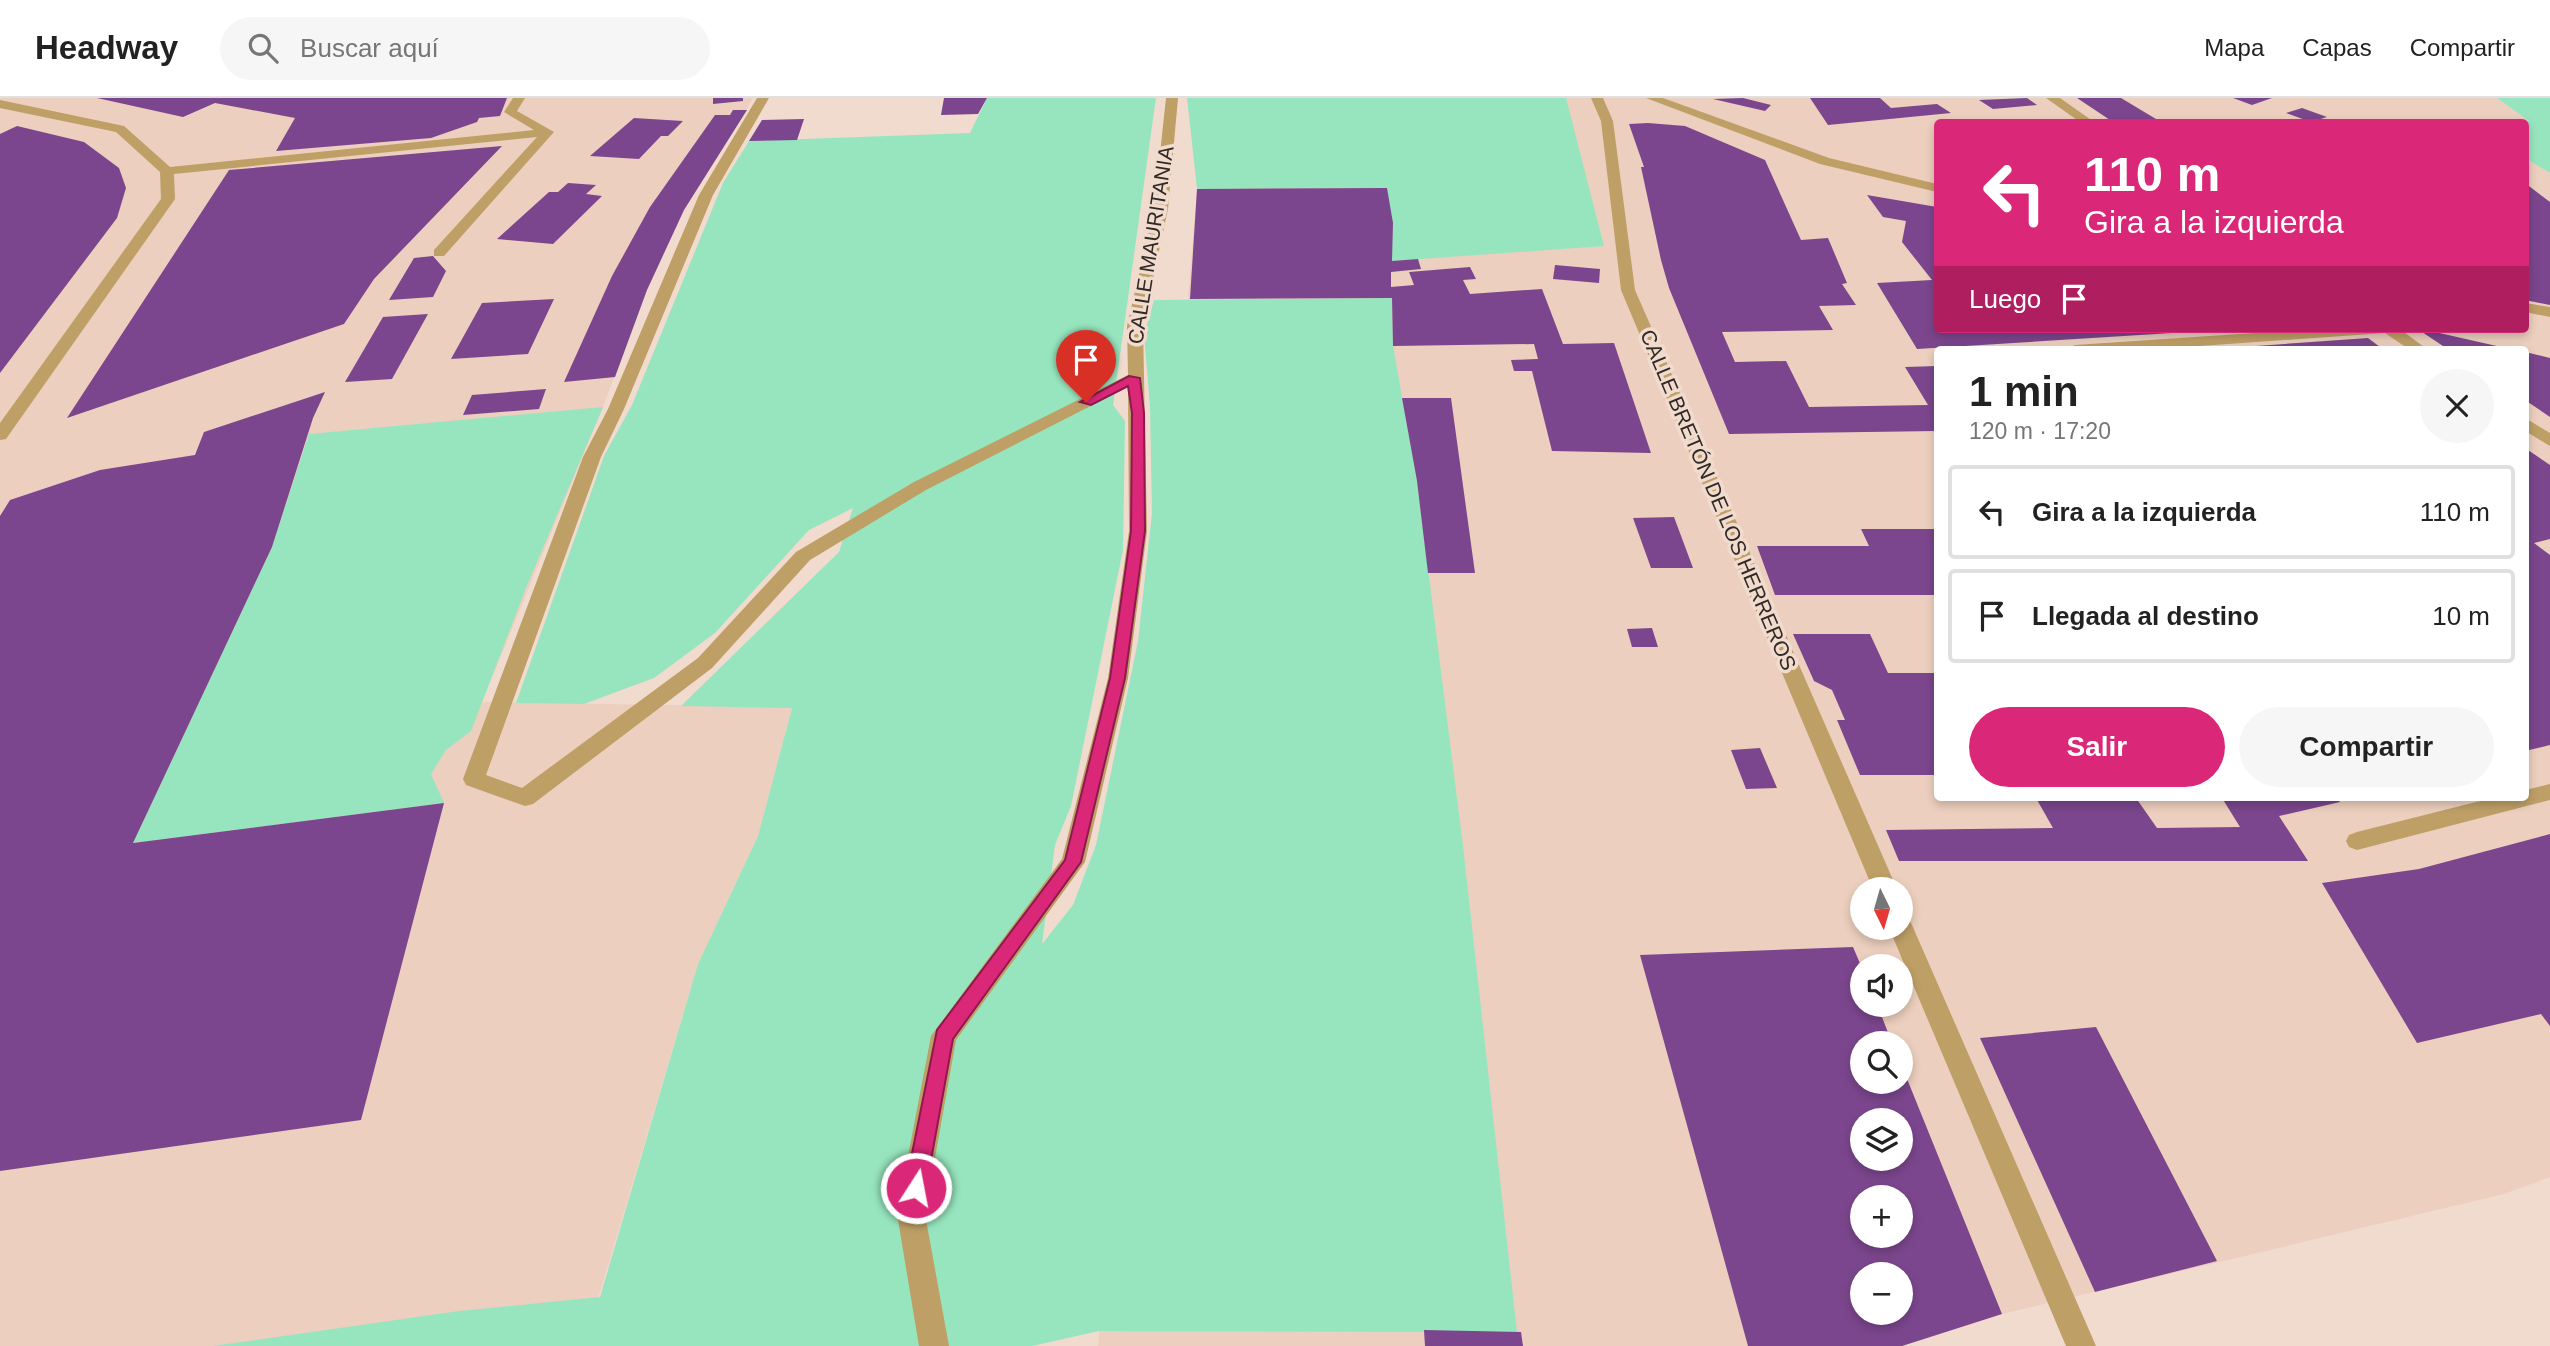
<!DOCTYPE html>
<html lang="es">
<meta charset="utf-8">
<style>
body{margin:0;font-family:Arial,sans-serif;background:#f6f6f6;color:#222;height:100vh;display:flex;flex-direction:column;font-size:26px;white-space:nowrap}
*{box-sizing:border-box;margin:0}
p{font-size:23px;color:#767676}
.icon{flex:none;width:38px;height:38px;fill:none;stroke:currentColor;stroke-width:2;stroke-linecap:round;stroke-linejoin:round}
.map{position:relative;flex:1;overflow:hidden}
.drawer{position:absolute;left:1934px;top:248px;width:595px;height:455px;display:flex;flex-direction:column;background:#fff;border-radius:7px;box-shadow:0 4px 10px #0003}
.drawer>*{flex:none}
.banner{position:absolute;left:1934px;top:21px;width:595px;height:214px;border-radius:7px;box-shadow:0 4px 10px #0003;background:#db2777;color:#fff;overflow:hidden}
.needle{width:46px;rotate:175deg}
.fabs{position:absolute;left:1850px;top:779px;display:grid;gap:14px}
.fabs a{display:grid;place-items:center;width:63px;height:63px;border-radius:50%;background:#fff;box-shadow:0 4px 10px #0003;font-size:35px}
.pin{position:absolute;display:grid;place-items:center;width:60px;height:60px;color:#fff;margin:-72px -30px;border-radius:50% 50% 50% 0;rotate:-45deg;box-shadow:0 0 7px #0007}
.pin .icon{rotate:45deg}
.me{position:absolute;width:77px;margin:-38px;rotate:11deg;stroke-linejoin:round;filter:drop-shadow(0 0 5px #0008)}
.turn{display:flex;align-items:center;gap:24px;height:147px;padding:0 35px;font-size:32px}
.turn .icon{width:91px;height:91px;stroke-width:2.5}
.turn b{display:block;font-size:49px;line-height:60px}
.then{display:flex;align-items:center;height:66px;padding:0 35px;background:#0003;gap:14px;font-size:26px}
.round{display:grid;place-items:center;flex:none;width:74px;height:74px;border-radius:37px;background:#f6f6f6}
.headline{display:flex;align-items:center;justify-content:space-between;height:119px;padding:0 35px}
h1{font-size:42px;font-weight:700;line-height:52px}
.primary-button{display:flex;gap:14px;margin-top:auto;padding:14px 35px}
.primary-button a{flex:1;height:80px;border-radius:42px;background:#db2777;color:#fff;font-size:28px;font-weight:700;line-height:80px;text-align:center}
.primary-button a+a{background:#f6f6f6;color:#222}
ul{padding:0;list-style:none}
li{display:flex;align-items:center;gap:21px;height:94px;margin:0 14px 10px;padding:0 21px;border:4px solid #e0e0e0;border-radius:7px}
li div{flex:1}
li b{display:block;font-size:26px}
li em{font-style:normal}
header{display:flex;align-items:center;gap:42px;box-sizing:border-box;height:98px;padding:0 35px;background:#fff;border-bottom:2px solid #e0e0e0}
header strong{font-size:33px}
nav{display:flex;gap:38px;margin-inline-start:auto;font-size:24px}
.search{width:490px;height:63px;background:#f6f6f6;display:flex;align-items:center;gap:18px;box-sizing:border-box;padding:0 24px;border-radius:38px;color:#767676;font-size:26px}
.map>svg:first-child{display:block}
.built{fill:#eccfbe;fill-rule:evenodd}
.green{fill:#97e5be}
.building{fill:#7b468d;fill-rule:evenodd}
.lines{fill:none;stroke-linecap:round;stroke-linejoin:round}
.minor{fill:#be9f66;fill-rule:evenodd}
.route{fill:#db2777;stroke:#8e194d;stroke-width:2}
.labels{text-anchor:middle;stroke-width:7;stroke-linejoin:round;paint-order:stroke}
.street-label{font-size:21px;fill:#312924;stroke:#f1dbce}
</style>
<header>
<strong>Headway</strong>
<div class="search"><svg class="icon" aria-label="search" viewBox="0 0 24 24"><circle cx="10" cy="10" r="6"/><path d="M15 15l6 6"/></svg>Buscar aquí</div>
<nav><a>Mapa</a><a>Capas</a><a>Compartir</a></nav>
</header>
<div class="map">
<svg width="2550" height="1248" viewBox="0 0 2550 1248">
<rect width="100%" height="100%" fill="#f1dbce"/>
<path class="built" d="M 0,0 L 753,0 L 684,112 L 647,192 L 603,309 L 482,604 L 792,609 L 758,738 L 698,866 L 584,1248 L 0,1248 Z
M 1373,0 L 2497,0 L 2529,23 L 2525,27 L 2525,24 L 1937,24 L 1937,231 L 2525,231 L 2525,60 L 2550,75 L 2550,1079 L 2504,1096 L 2002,1216 L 1902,1248 L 1098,1248 L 1143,753 L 1197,91 L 1387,90 ZM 1937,252 L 2525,252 L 2525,700 L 1937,700 ZM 1862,791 L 1900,791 L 1900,830 L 1862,830 ZM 1862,868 L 1900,868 L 1900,906 L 1862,906 ZM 1862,945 L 1900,945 L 1900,984 L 1862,984 ZM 1862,1022 L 1900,1022 L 1900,1060 L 1862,1060 ZM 1862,1099 L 1900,1099 L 1900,1138 L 1862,1138 ZM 1862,1176 L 1900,1176 L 1900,1214 L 1862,1214 Z"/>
<path class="green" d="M 987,0 L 1156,0 L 1113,307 L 1125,323 L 1123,452 L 1071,708 L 1055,747 L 1042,846 L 1073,807 L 1096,747 L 1138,543 L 1152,415 L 1150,308 L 1144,236 L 1154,202 L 1392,200 L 1393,248 L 1417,383 L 1463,748 L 1517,1234 L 1099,1233 L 1032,1248 L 213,1248 L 459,1213 L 600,1199 L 698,866 L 758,738 L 792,610 L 681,608 L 839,454 L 853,410 L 809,432 L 715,535 L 654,580 L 584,606 L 516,605 L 604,358 L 632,307 L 723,85 L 749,43 L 970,35 Z
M 1187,0 L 1566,0 L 1604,148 L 1392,163 L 1387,90 L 1197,91 Z
M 2497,0 L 2550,0 L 2550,75 L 2525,60 L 2525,27 L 2529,23 Z
M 603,309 L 526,490 L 471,633 L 446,652 L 431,676 L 444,705 L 133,745 L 272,449 L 309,336 Z"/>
<path class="building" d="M 97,0 L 507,0 L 500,18 L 479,20 L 477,24 L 431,40 L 276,53 L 295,20 L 215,5 L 183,19 Z
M 713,0 L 743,0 L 743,3 L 713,6 Z
M 944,0 L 987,0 L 978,16 L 941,17 Z
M 1743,0 L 1771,7 L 1765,13 L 1713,1 Z
M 1810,0 L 1880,0 L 1891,10 L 1937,6 L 1951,15 L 1828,27 Z
M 2027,0 L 2037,7 L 1993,11 L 1979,2 Z
M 2077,0 L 2121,0 L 2161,24 L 2113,24 Z
M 2233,0 L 2272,0 L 2252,7 Z
M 2302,10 L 2327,19 L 2311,24 L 2286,15 Z
M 733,12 L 747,12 L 684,112 L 647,192 L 615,279 L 564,284 L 612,178 L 650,109 L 715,17 L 730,17 Z
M 634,20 L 683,23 L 668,38 L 661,38 L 639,61 L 590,58 Z
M 804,21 L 797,42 L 749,43 L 762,22 Z
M 1648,25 L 1685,28 L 1765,62 L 1801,142 L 1828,140 L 1847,185 L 1842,186 L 1856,207 L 1819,208 L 1833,232 L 1722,234 L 1735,264 L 1786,263 L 1809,309 L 1928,307 L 1905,269 L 1937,268 L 1937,333 L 1729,336 L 1669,190 L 1661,162 L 1641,69 L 1644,69 L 1629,26 Z
M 17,28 L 84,44 L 119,70 L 126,90 L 117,120 L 0,275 L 0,36 Z
M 502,48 L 374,181 L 344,226 L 67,320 L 229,72 Z
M 568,85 L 596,87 L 586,96 L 602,98 L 553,146 L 497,141 L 549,94 L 558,94 Z
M 2525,85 L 2550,104 L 2550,207 L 2525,202 Z
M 1387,90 L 1393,125 L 1392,163 L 1418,161 L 1421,171 L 1391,174 L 1391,189 L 1414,187 L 1409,174 L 1470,169 L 1476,181 L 1463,182 L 1470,196 L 1542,191 L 1563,246 L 1614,245 L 1651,355 L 1552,353 L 1532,273 L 1514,273 L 1511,262 L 1538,261 L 1534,246 L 1393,248 L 1392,200 L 1190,201 L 1197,91 Z
M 1867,97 L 1937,109 L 1937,231 L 2204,233 L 1917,251 L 1877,185 L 1932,182 L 1902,144 L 1906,123 L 1883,119 Z
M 433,158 L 446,173 L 433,199 L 389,202 L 414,160 Z
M 1555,167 L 1600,171 L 1599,185 L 1553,181 Z
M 554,201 L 528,256 L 451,261 L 482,205 Z
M 428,216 L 392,281 L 345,284 L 383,219 Z
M 2426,232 L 2510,251 L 2509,252 L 2449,252 L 2422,234 Z
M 2368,240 L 2384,252 L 2228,252 L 2228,250 Z
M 2525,254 L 2550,260 L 2550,319 L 2525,302 Z
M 546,291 L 539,311 L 463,317 L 472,297 Z
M 325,294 L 313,320 L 272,449 L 133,745 L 444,705 L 361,1022 L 0,1073 L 0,418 L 10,402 L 100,372 L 195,357 L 204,334 Z
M 1402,300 L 1451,300 L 1475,475 L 1428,475 L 1417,383 Z
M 2525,350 L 2550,367 L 2550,441 L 2534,445 L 2550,457 L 2550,647 L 2525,653 Z
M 1674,419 L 1693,470 L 1651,470 L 1633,420 Z
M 1861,431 L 1937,431 L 1937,497 L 1775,497 L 1757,448 L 1869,448 Z
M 1652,530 L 1658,549 L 1632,549 L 1627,531 Z
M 1793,536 L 1870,536 L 1888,575 L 1937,575 L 1937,677 L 1860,677 L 1837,622 L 1845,622 L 1832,592 L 1814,583 Z
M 1760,650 L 1777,690 L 1746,691 L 1731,652 Z
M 2036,700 L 2136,700 L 2157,730 L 2240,729 L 2222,700 L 2337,700 L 2340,704 L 2279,718 L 2308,763 L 1899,763 L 1886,732 L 2053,730 Z
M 2550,736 L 2550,928 L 2541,916 L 2417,945 L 2322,785 L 2419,771 Z
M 1853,849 L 1862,870 L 1862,906 L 1877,906 L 1892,945 L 1862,945 L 1862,984 L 1900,984 L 1901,966 L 2002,1216 L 1902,1248 L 1748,1248 L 1640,857 ZM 1862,1022 L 1900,1022 L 1900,1060 L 1862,1060 ZM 1862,1099 L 1900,1099 L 1900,1138 L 1862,1138 ZM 1862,1176 L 1900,1176 L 1900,1214 L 1862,1214 Z
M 2096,929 L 2217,1163 L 2095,1194 L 1980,940 Z
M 1424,1232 L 1521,1234 L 1523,1248 L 1425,1248 Z"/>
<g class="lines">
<path class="minor" d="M 513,0 L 525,0 L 517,13 L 554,34 L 444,158 L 434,158 L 434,152 L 537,39 L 174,76 L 175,101 L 6,341 L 0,342 L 0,325 L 161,101 L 160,74 L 116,34 L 0,10 L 0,2 L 124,28 L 170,69 L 534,32 L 504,14 Z
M 757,0 L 769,0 L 713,97 L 624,311 L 601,359 L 486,677 L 522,690 L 698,560 L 796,454 L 914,384 L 1128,277 L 1127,228 L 1154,111 L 1166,0 L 1178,0 L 1168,111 L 1143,228 L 1147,433 L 1128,580 L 1085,764 L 956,942 L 925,1116 L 949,1248 L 919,1248 L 897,1116 L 931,938 L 1062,761 L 1108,580 L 1129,433 L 1128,289 L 926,392 L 810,462 L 712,570 L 533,706 L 525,708 L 466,687 L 463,681 L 583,359 L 608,311 L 699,97 Z
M 1591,0 L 1603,0 L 1613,23 L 1635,192 L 1897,791 L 1873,791 L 1621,192 L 1601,23 Z
M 1646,0 L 1663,0 L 1829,60 L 1937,86 L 1937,94 L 1820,66 Z
M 2046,0 L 2060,0 L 2094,24 L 2080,24 Z
M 2525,205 L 2550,209 L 2550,219 L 2525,214 Z
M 2314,231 L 2400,231 L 2428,252 L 2410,252 L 2385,235 L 2143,252 L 2067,252 L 2075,247 Z
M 2525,320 L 2550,335 L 2550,348 L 2525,333 Z
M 2550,686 L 2550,702 L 2357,752 L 2349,749 L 2346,743 L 2349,737 L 2357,734 L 2492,700 L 2525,700 L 2525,692 Z
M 1900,817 L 1908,820 L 1912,827 L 2096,1248 L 2066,1248 L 1889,830 L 1900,830 Z"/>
</g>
<path class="route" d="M 1129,278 L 1140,280 L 1144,315 L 1145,433 L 1125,580 L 1081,764 L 953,941 L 926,1090 L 923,1097 L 916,1100 L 908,1097 L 905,1090 L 937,932 L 1065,762 L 1110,580 L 1131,433 L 1132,315 L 1128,288 L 1091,307 L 1080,304 Z"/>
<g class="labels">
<g class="street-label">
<text transform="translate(1151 147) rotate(-81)" y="7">CALLE MAURITANIA</text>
<text transform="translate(1718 402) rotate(67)" y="7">CALLE BRETÓN DE LOS HERREROS</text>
</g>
</g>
</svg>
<div class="fabs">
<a><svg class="needle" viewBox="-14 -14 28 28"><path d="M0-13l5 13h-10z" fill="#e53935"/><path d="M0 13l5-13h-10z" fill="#767676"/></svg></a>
<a><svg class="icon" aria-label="sound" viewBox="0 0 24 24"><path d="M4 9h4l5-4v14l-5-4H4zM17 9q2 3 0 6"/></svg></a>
<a><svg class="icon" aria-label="search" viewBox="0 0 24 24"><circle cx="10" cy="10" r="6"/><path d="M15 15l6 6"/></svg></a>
<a><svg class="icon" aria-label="layers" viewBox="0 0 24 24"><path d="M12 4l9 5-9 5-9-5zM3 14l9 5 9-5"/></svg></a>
<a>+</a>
<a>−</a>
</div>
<div class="pin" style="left:1086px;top:304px;background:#d93025"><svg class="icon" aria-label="arrive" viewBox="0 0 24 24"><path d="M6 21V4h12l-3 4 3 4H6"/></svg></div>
<svg class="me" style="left:916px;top:1090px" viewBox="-20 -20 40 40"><circle r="17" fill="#db2777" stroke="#fff" stroke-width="3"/><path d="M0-11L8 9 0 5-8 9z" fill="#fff"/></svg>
<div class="banner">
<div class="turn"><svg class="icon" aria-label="left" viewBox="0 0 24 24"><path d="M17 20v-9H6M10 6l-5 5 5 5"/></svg><div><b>110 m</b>Gira a la izquierda</div></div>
<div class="then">Luego<svg class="icon" aria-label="arrive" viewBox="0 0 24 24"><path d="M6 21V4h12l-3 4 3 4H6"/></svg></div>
</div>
<section class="drawer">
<div class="headline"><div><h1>1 min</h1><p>120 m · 17:20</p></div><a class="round"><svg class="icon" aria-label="close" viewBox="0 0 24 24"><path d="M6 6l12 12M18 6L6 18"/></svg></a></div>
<ul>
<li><svg class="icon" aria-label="left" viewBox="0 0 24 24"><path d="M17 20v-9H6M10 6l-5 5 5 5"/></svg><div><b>Gira a la izquierda</b></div><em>110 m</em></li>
<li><svg class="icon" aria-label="arrive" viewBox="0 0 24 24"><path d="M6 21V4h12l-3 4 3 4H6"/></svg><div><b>Llegada al destino</b></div><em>10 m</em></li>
</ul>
<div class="primary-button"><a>Salir</a><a>Compartir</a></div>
</section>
</div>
